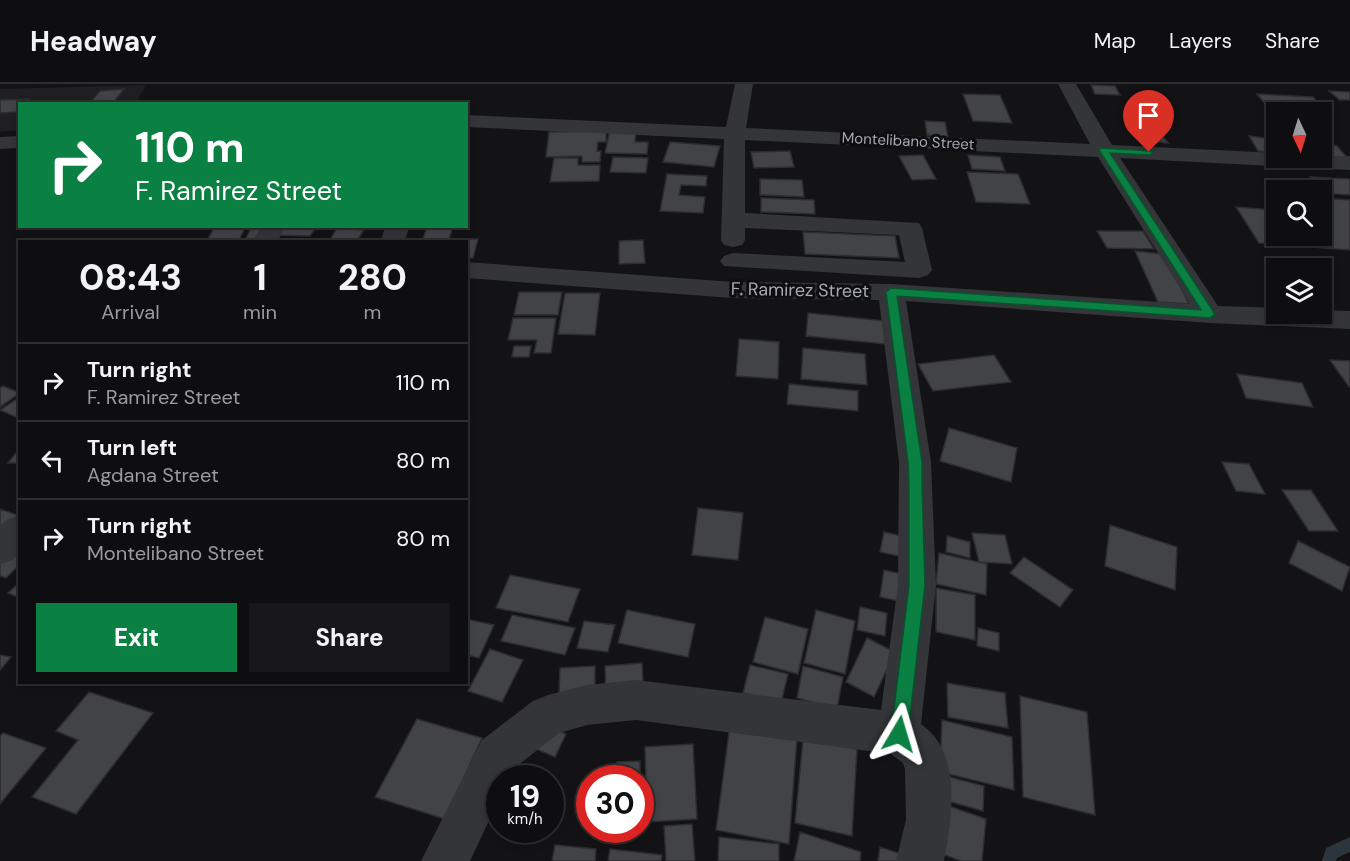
<!DOCTYPE html>
<style>
body{margin:0;font-family:"DM Sans",sans-serif;background:#171719;color:#f1f3f6;height:100vh;display:flex;flex-direction:column;font-size:22px;white-space:nowrap}
*{box-sizing:border-box;margin:0}
p{font-size:20px;color:#9b9c9f}
.icon{flex:none;width:33px;height:33px;fill:none;stroke:currentColor;stroke-width:2;stroke-linecap:round;stroke-linejoin:round}
.map{position:relative;flex:1;overflow:hidden}
.panel{position:absolute;left:18px;top:156px;width:450px;height:444px;display:flex;flex-direction:column;background:#0e0e10;border-radius:0px;box-shadow:0 3px 9px #0003,0 0 0 2px #2e2e30}
.panel>*{flex:none}
.guide{position:absolute;left:18px;top:18px;width:450px;height:126px;border-radius:0px;box-shadow:0 3px 9px #0003,0 0 0 2px #2e2e30;background:#0b8043;color:#fff;overflow:hidden}
.needle{width:39px;rotate:176deg}
.controls{position:absolute;left:1266px;top:18px;display:grid;gap:12px}
.controls a{display:grid;place-items:center;width:66px;height:66px;border-radius:0px;background:#0e0e10;box-shadow:0 3px 9px #0003,0 0 0 2px #2e2e30;font-size:30px}
.speed{position:absolute;left:486px;top:681px;display:flex;gap:12px;font-size:30px;font-weight:700;text-align:center}
.speed>*{display:grid;place-content:center;width:78px;height:78px;border-radius:50%;background:#0e0e10;box-shadow:0 3px 9px #0003,0 0 0 2px #2e2e30;line-height:1}
.speed small{font-size:15px;font-weight:400}
.speed .limit{border:9px solid #d22;background:#fff;color:#111}
.pin{position:absolute;display:grid;place-items:center;width:51px;height:51px;color:#fff;margin:-62px -26px;border-radius:50% 50% 50% 0;rotate:-45deg;box-shadow:0 0 6px #0007}
.pin .icon{rotate:45deg}
.me{position:absolute;width:66px;margin:-33px;rotate:7deg;stroke-linejoin:round;filter:drop-shadow(0 0 4px #0008)}
.turn{display:flex;align-items:center;gap:21px;height:126px;padding:0 18px;font-size:27px}
.turn .icon{width:78px;height:78px;stroke-width:2.5}
.turn b{display:block;font-size:42px;line-height:51px}
.eta{display:flex;justify-content:space-evenly;align-items:center;height:102px;text-align:center}
.eta b{font-size:36px;font-weight:800;line-height:42px}
.action{display:flex;gap:12px;margin-top:auto;padding:12px 18px}
.action a{flex:1;height:69px;border-radius:0px;background:#0b8043;color:#fff;font-size:24px;font-weight:800;line-height:69px;text-align:center}
.action a+a{background:#171719;color:#f1f3f6}
ul{padding:0;list-style:none}
li{display:flex;align-items:center;gap:18px;height:78px;padding:0 18px;border-top:2px solid #2e2e30}
li div{flex:1}
li b{display:block;font-size:22px}
li em{font-style:normal}
header{display:flex;align-items:center;gap:36px;box-sizing:border-box;height:84px;padding:0 30px;background:#0e0e10;border-bottom:2px solid #2e2e30}
header strong{font-size:28px}
nav{display:flex;gap:33px;margin-inline-start:auto;font-size:21px}
.map>svg:first-child{display:block}
.built{fill:#1f1f21}
.lines{fill:none;stroke-linecap:round;stroke-linejoin:round}
.stream{fill:#2d353c;fill-rule:evenodd}
.building{fill:#424347;stroke:#2d2d30;stroke-width:1.5}
.minor{fill:#343539;fill-rule:evenodd}
.route{fill:#0b8043;stroke:#07532c;stroke-width:1.5}
.labels{text-anchor:middle;stroke-width:6;stroke-linejoin:round;paint-order:stroke}
.far-street-label{font-size:15px;fill:#a6a9b4;stroke:#0e0e10}
.street-label{font-size:18px;fill:#a6a9b4;stroke:#0e0e10}
</style>
<header>
<strong>Headway</strong>
<nav><a>Map</a><a>Layers</a><a>Share</a></nav>
</header>
<div class="map">
<svg width="1350" height="777" viewBox="0 0 1350 777">
<rect width="100%" height="100%" fill="#131315"/>
<path class="built" d="M 146,1 L 136,19 L 20,20 L 19,46 L 0,48 L 0,5 Z"/>
<g class="lines">
<path class="stream" d="M 1350,753 L 1350,768 L 1337,774 L 1336,777 L 1322,777 L 1326,764 Z"/>
</g>
<path class="building" d="M 1091,1 L 1115,2 L 1120,11 L 1095,10 Z
M 124,5 L 113,19 L 89,20 L 100,7 Z
M 1329,7 L 1350,8 L 1350,16 L 1340,16 Z
M 963,10 L 1000,11 L 1012,39 L 973,37 Z
M 1257,10 L 1313,13 L 1331,32 L 1322,32 L 1322,28 L 1273,29 Z
M 29,15 L 24,20 L 20,20 L 20,25 L 16,28 L 0,29 L 0,16 Z
M 925,37 L 945,38 L 948,53 L 927,51 Z
M 610,46 L 636,46 L 635,58 L 648,58 L 647,70 L 605,69 Z
M 606,47 L 606,58 L 598,58 L 597,67 L 601,67 L 600,78 L 582,78 L 582,72 L 546,73 L 549,48 Z
M 1143,51 L 1163,52 L 1168,59 L 1147,57 Z
M 1249,52 L 1264,54 L 1273,69 L 1258,67 Z
M 670,58 L 720,62 L 714,83 L 663,78 Z
M 1322,61 L 1337,62 L 1349,76 L 1327,75 L 1322,68 Z
M 790,67 L 794,83 L 754,84 L 751,68 Z
M 923,71 L 936,95 L 912,96 L 899,72 Z
M 968,71 L 1000,73 L 1005,87 L 972,85 Z
M 613,73 L 648,74 L 646,89 L 610,88 Z
M 554,74 L 578,74 L 578,81 L 600,81 L 599,97 L 550,98 Z
M 967,88 L 1018,90 L 1030,120 L 976,118 Z
M 667,90 L 707,92 L 706,102 L 681,101 L 679,111 L 705,113 L 703,129 L 660,127 Z
M 1310,93 L 1350,95 L 1350,111 L 1323,109 Z
M 760,95 L 802,96 L 804,113 L 760,111 Z
M 761,114 L 814,116 L 815,130 L 761,128 Z
M 1322,114 L 1350,116 L 1350,166 L 1259,159 L 1236,123 L 1276,126 L 1276,152 L 1322,152 Z
M 215,142 L 246,142 L 239,156 L 207,157 Z
M 252,142 L 270,142 L 262,158 L 244,158 Z
M 280,142 L 317,142 L 310,152 L 274,151 Z
M 427,143 L 453,143 L 448,158 L 422,158 Z
M 337,144 L 364,146 L 357,157 L 330,156 Z
M 1097,147 L 1143,147 L 1154,165 L 1107,164 Z
M 803,148 L 895,152 L 899,174 L 805,170 Z
M 461,155 L 478,155 L 473,174 L 466,174 L 466,158 L 460,158 Z
M 643,156 L 645,179 L 619,180 L 619,157 Z
M 1135,167 L 1164,170 L 1189,220 L 1158,218 Z
M 519,208 L 562,208 L 558,231 L 514,231 Z
M 565,209 L 600,209 L 595,251 L 558,250 Z
M 808,229 L 885,237 L 885,260 L 806,252 Z
M 513,234 L 556,234 L 551,269 L 534,269 L 537,256 L 508,256 Z
M 739,255 L 779,258 L 778,295 L 736,292 Z
M 514,262 L 531,262 L 529,273 L 512,273 Z
M 803,264 L 865,270 L 867,301 L 801,295 Z
M 994,271 L 1011,298 L 933,307 L 918,280 Z
M 1330,276 L 1350,277 L 1350,303 L 1349,303 Z
M 1237,290 L 1302,299 L 1313,323 L 1246,314 Z
M 789,300 L 858,307 L 858,327 L 787,320 Z
M 3,302 L 20,309 L 0,323 L 0,304 Z
M 20,313 L 18,334 L 0,326 Z
M 949,344 L 1017,364 L 1011,398 L 940,377 Z
M 20,364 L 20,379 L 8,379 Z
M 1222,378 L 1249,380 L 1265,410 L 1236,407 Z
M 1282,406 L 1311,406 L 1338,447 L 1309,447 Z
M 698,424 L 743,429 L 738,476 L 692,471 Z
M 0,425 L 20,432 L 0,451 Z
M 1110,441 L 1177,463 L 1175,506 L 1105,482 Z
M 884,448 L 902,452 L 899,472 L 880,468 Z
M 972,449 L 1005,451 L 1012,480 L 979,478 Z
M 947,452 L 970,458 L 970,474 L 946,468 Z
M 1298,457 L 1350,483 L 1342,507 L 1289,479 Z
M 20,468 L 20,480 L 6,494 L 0,492 L 0,475 Z
M 939,469 L 987,480 L 986,511 L 936,500 Z
M 1024,473 L 1073,506 L 1060,523 L 1010,489 Z
M 884,486 L 902,490 L 899,517 L 880,513 Z
M 510,491 L 580,505 L 568,538 L 496,524 Z
M 20,498 L 20,514 L 8,509 Z
M 936,504 L 975,511 L 975,556 L 936,548 Z
M 860,523 L 887,529 L 885,552 L 857,546 Z
M 627,526 L 695,540 L 688,573 L 618,559 Z
M 816,526 L 855,537 L 845,590 L 804,579 Z
M 512,531 L 575,544 L 565,571 L 501,557 Z
M 765,533 L 808,545 L 798,590 L 753,578 Z
M 466,535 L 494,541 L 479,574 L 466,571 Z
M 584,537 L 615,541 L 608,568 L 577,564 Z
M 978,544 L 999,549 L 999,567 L 977,562 Z
M 867,554 L 895,568 L 874,613 L 846,598 Z
M 490,565 L 523,576 L 502,618 L 468,607 Z
M 0,571 L 11,573 L 0,586 Z
M 642,579 L 644,613 L 606,616 L 605,582 Z
M 750,581 L 788,590 L 781,619 L 743,609 Z
M 595,582 L 595,607 L 559,609 L 560,584 Z
M 803,582 L 843,593 L 837,625 L 797,614 Z
M 947,599 L 1005,609 L 1008,644 L 948,633 Z
M 89,608 L 153,629 L 76,730 L 32,713 L 78,656 L 56,647 Z
M 1020,612 L 1087,628 L 1095,731 L 1023,713 Z
M 417,635 L 482,654 L 445,735 L 375,713 Z
M 942,636 L 1012,653 L 1014,706 L 940,688 Z
M 730,641 L 797,654 L 789,760 L 716,746 Z
M 549,643 L 566,650 L 555,673 L 536,665 Z
M 3,649 L 46,664 L 0,720 L 0,652 Z
M 803,655 L 857,665 L 852,752 L 795,739 Z
M 693,660 L 697,735 L 647,738 L 645,663 Z
M 640,677 L 640,694 L 618,694 L 617,678 Z
M 946,692 L 984,702 L 983,727 L 944,716 Z
M 946,721 L 986,735 L 982,777 L 961,777 L 940,769 Z
M 692,740 L 695,777 L 666,777 L 664,742 Z
M 800,748 L 861,768 L 860,777 L 794,777 Z
M 719,753 L 779,760 L 779,777 L 718,777 Z
M 555,761 L 596,765 L 595,777 L 552,777 Z
M 880,763 L 904,771 L 903,777 L 878,777 Z
M 610,765 L 662,771 L 661,777 L 608,777 Z"/>
<g class="lines">
<path class="minor" d="M 735,0 L 753,0 L 746,44 L 1090,60 L 1058,0 L 1076,0 L 1112,61 L 1276,69 L 1276,74 L 1350,72 L 1350,86 L 1120,74 L 1218,222 L 1276,224 L 1276,230 L 1322,230 L 1322,226 L 1350,227 L 1350,245 L 1210,239 L 906,217 L 931,378 L 936,501 L 921,640 C 963,669 952,734 944,777 L 896,777 L 906,736 L 905,685 L 903,679 L 891,670 L 636,636 L 587,641 L 559,649 L 512,686 L 508,694 L 500,694 L 500,713 L 470,777 L 421,777 L 482,656 L 533,617 L 548,611 L 587,601 L 636,596 L 881,626 L 898,501 L 899,378 L 879,216 L 733,214 L 466,194 L 466,178 L 733,198 L 891,200 L 1190,220 L 1098,73 L 745,56 L 745,129 L 919,139 L 922,144 L 932,186 L 928,191 L 919,194 L 724,182 L 720,177 L 724,172 L 733,169 L 905,178 L 899,151 L 745,144 L 745,156 L 742,161 L 733,163 L 724,161 L 721,156 L 724,55 L 466,43 L 466,31 L 726,43 Z
M 20,52 L 20,64 L 0,65 L 0,53 Z
M 262,142 L 286,142 L 277,158 L 252,158 Z
M 386,142 L 410,142 L 404,158 L 380,158 Z
M 20,431 L 20,469 L 13,476 L 0,480 L 0,442 L 8,435 Z"/>
</g>
<path class="route" d="M 1101,64 L 1152,67 L 1152,70 L 1149,71 L 1110,69 L 1215,230 L 1210,234 L 897,212 L 922,378 L 922,399 L 925,501 L 908,650 L 906,657 L 899,659 L 893,657 L 891,650 L 909,501 L 909,399 L 908,378 L 886,208 L 891,204 L 1201,226 L 1099,66 Z"/>
<g class="labels">
<g class="far-street-label">
<text transform="translate(908 57) rotate(3)" y="5">Montelibano Street</text>
</g>
<g class="street-label">
<text transform="translate(800 206) rotate(1)" y="6">F. Ramirez Street</text>
</g>
</g>
</svg>
<div class="controls">
<a><svg class="needle" viewBox="-14 -14 28 28"><path d="M0-13l5 13h-10z" fill="#e53935"/><path d="M0 13l5-13h-10z" fill="#9b9c9f"/></svg></a>
<a><svg class="icon" aria-label="search" viewBox="0 0 24 24"><circle cx="10" cy="10" r="6"/><path d="M15 15l6 6"/></svg></a>
<a><svg class="icon" aria-label="layers" viewBox="0 0 24 24"><path d="M12 4l9 5-9 5-9-5zM3 14l9 5 9-5"/></svg></a>
</div>
<div class="speed"><div>19<small>km/h</small></div><div class="limit">30</div></div>
<div class="pin" style="left:1149px;top:68px;background:#d93025"><svg class="icon" aria-label="arrive" viewBox="0 0 24 24"><path d="M6 21V4h12l-3 4 3 4H6"/></svg></div>
<svg class="me" style="left:899px;top:650px" viewBox="-20 -20 40 40"><path d="M0-17L14 15 0 8-14 15z" fill="#0b8043" stroke="#fff" stroke-width="4"/></svg>
<div class="guide">
<div class="turn"><svg class="icon" aria-label="right" viewBox="0 0 24 24"><path d="M7 20v-9h11M14 6l5 5-5 5"/></svg><div><b>110 m</b>F. Ramirez Street</div></div>
</div>
<section class="panel">
<div class="eta">
<div><b>08:43</b><p>Arrival</p></div>
<div><b>1</b><p>min</p></div>
<div><b>280</b><p>m</p></div>
</div>
<ul>
<li><svg class="icon" aria-label="right" viewBox="0 0 24 24"><path d="M7 20v-9h11M14 6l5 5-5 5"/></svg><div><b>Turn right</b><p>F. Ramirez Street</p></div><em>110 m</em></li>
<li><svg class="icon" aria-label="left" viewBox="0 0 24 24"><path d="M17 20v-9H6M10 6l-5 5 5 5"/></svg><div><b>Turn left</b><p>Agdana Street</p></div><em>80 m</em></li>
<li><svg class="icon" aria-label="right" viewBox="0 0 24 24"><path d="M7 20v-9h11M14 6l5 5-5 5"/></svg><div><b>Turn right</b><p>Montelibano Street</p></div><em>80 m</em></li>
</ul>
<div class="action"><a>Exit</a><a>Share</a></div>
</section>
</div>
